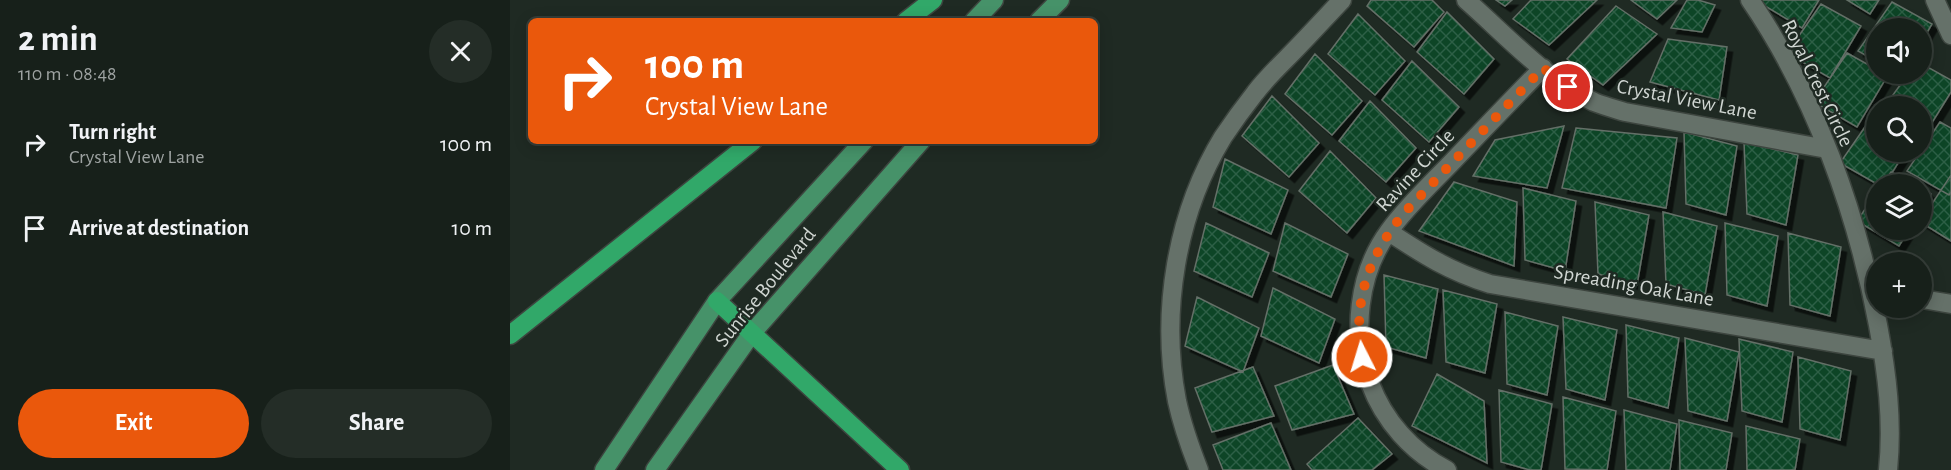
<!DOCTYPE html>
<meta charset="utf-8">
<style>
body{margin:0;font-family:"Alegreya Sans",sans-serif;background:#242d27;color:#f1f3f6;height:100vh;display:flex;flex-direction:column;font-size:22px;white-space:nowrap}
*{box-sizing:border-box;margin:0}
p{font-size:20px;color:#9ea3a2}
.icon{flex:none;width:33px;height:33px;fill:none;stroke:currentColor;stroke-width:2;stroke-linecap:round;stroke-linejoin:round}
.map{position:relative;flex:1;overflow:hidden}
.details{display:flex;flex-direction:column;background:#17201a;width:510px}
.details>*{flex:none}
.top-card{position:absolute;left:18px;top:18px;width:570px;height:126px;border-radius:9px;box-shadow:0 3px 15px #0003,0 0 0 2px #363e39;background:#ea580c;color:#fff;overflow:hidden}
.controls{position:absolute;left:1356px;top:18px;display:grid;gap:12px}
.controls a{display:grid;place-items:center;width:66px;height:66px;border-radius:50%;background:#17201a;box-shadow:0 3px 15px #0003,0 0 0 2px #363e39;font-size:30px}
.pin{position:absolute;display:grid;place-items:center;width:51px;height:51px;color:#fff;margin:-26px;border:3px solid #fff;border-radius:50%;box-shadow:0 2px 6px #0007}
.me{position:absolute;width:66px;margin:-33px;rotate:355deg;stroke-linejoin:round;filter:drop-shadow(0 0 4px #0008)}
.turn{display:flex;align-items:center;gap:21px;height:126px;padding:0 18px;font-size:27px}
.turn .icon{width:78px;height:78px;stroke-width:2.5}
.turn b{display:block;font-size:42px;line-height:51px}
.round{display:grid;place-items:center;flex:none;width:63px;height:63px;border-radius:32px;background:#242d27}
.overview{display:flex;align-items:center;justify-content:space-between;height:102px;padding:0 18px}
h1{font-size:36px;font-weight:700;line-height:45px}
.action{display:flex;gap:12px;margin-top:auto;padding:12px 18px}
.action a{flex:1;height:69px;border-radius:36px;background:#ea580c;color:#fff;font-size:24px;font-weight:700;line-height:69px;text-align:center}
.action a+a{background:#242d27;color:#f1f3f6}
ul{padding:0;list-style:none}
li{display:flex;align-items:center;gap:18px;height:84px;padding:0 18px}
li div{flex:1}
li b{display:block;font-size:22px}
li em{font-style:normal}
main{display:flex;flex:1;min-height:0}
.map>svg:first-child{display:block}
.building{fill:url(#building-cross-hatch);stroke:#647067;stroke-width:1.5;filter:url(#shadow)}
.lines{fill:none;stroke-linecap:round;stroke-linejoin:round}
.minor-casing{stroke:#3d453f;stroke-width:21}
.major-casing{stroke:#3d453f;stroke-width:21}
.highway-casing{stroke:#3d453f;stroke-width:21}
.minor{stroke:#657169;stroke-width:18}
.major{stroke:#469269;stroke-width:18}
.highway{stroke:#31a869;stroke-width:18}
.route{stroke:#ea580c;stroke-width:10;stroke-dasharray:0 18}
.labels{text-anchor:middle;stroke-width:5;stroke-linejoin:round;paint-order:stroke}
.street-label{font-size:21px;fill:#d0d6d2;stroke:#1f2a23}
</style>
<main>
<section class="details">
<div class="overview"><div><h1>2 min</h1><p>110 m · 08:48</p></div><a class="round"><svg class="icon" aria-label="close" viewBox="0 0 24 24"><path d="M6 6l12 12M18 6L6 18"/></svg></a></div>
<ul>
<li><svg class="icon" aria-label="right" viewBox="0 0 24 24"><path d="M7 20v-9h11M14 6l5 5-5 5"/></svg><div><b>Turn right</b><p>Crystal View Lane</p></div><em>100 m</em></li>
<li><svg class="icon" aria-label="arrive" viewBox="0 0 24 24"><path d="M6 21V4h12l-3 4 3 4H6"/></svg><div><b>Arrive at destination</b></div><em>10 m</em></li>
</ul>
<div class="action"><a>Exit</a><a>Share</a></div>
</section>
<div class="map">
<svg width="1441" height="470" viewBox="0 0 1441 470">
<defs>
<pattern id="building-cross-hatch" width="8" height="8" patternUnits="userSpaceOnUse" patternTransform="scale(1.5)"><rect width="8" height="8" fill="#0b4427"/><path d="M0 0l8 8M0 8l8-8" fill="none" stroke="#2e5e45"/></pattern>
<filter id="shadow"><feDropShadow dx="5.5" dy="5.5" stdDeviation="0" flood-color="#0009"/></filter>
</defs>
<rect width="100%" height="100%" fill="#1f2a23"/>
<path class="building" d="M 861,0 L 922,0 L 934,12 L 904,47 L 857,6 Z
M 986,0 L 1002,0 L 995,6 Z
M 1021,0 L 1087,0 L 1039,45 L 1003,19 Z
M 1121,0 L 1167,0 L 1147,19 Z
M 1177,0 L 1188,0 L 1205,5 L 1192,32 L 1161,28 Z
M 1252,0 L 1309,0 L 1292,28 L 1250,3 Z
M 1337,0 L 1369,0 L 1360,14 Z
M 1382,2 L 1422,24 L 1412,41 L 1412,28 L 1366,28 L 1366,61 L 1348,51 Z
M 1311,4 L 1351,26 L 1320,78 L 1277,53 Z
M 1106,6 L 1147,34 L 1093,85 L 1057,59 Z
M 937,12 L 984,59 L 954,94 L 907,52 Z
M 848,14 L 895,61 L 865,95 L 818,54 Z
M 1158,39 L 1217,47 L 1209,100 L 1140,82 Z
M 1337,53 L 1366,69 L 1366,74 L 1378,75 L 1347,127 L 1304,102 Z
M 805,54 L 852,101 L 822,135 L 775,94 Z
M 902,61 L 949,107 L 919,142 L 872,100 Z
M 1412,64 L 1441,80 L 1441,92 L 1415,134 L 1412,132 L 1412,106 L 1375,106 L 1398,74 L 1412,74 Z
M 762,96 L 809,143 L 779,177 L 732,136 Z
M 860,101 L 906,148 L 876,182 L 829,141 Z
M 1364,114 L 1366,116 L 1366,152 L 1395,152 L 1375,184 L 1367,184 L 1330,163 Z
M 1430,122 L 1441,128 L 1441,192 L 1439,195 L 1397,171 Z
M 1054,126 L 1037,188 L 963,176 L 985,140 Z
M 1066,128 L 1167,138 L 1156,208 L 1052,188 Z
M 1174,132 L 1227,146 L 1216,215 L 1176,204 Z
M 1234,142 L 1288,155 L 1276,225 L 1237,214 Z
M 820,151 L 866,198 L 837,233 L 789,191 Z
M 715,159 L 778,190 L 761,234 L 703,207 Z
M 1381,172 L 1403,184 L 1372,184 Z
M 1441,175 L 1441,241 L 1412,223 L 1412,219 Z
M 944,182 L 1007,202 L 1004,266 L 909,231 Z
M 1013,188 L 1066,201 L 1055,271 L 1015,260 Z
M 1412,189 L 1421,194 L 1412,209 Z
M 1366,193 L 1366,230 L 1399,230 L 1389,246 L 1347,221 Z
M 1085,202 L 1139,215 L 1127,285 L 1088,274 Z
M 1153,212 L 1207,226 L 1195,295 L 1156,284 Z
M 696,223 L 759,253 L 742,297 L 684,271 Z
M 775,223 L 838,254 L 821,297 L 763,271 Z
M 1215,223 L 1268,236 L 1257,306 L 1217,295 Z
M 1278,233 L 1331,247 L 1320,316 L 1280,305 Z
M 874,275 L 928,289 L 916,358 L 876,347 Z
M 763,288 L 825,319 L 809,363 L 751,336 Z
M 933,290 L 987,304 L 975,373 L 936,362 Z
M 687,297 L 749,328 L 733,372 L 675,346 Z
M 995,312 L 1048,326 L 1037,395 L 997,384 Z
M 1053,317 L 1107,330 L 1095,400 L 1056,389 Z
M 1116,325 L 1169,338 L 1158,408 L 1118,397 Z
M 1175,338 L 1229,352 L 1217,421 L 1178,411 Z
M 1229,339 L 1283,352 L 1272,422 L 1232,411 Z
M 1288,357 L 1341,371 L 1330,440 L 1290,429 Z
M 823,365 L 844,414 L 782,430 L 765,386 Z
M 743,367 L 764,416 L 702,432 L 685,388 Z
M 927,374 L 974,401 L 977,463 L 902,426 Z
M 989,390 L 1042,404 L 1031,470 L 1020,470 L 991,462 Z
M 1053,397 L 1106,411 L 1097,470 L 1055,469 Z
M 1114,410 L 1167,424 L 1160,470 L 1116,470 Z
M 848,418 L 882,454 L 862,470 L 802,470 L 797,464 Z
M 1169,420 L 1222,433 L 1216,470 L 1170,470 Z
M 761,423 L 781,470 L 713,470 L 703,445 Z
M 1236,426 L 1290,439 L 1285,470 L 1237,470 Z"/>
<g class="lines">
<g class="minor-casing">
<path id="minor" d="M 956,0 C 996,35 1035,79 1084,102 C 1094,106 1105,109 1115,112 L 1317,149
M 1240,0 C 1305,95 1347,213 1368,325 C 1377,373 1383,421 1378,470
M 1425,0 L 1441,35
M 879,232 C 914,255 939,271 980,284 L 1373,351
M 1412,299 L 1441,304
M 689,470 C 680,447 672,424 667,401 C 650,313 666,214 713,137 C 723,122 734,107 745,93 C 754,81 765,70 776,59 C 795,40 813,20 832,0
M 937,470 C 902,452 874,421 860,383 C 841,335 848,273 879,231 C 898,205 922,183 944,160 C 974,129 1003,98 1033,68"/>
</g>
<g class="major-casing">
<path id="major" d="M 464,21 L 484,0
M 529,21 L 550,0
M 94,470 L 207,301 L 354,141
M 145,470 L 242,333 L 411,141"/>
</g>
<g class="highway-casing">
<path id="highway" d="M 396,21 L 423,0
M 207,301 L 390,470
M 0,335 L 243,141"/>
</g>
<use href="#minor" class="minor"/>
<use href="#major" class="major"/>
<use href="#highway" class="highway"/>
</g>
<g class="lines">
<path class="route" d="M 852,357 C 842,301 859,256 894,213 L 1033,68 L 1058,87"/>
</g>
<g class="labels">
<g class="street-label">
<text transform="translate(1308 83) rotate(64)" y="7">Royal Crest Circle</text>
<text transform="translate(1177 99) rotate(11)" y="7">Crystal View Lane</text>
<text transform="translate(905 170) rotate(-47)" y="7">Ravine Circle</text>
<text transform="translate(1124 285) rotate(10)" y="7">Spreading Oak Lane</text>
<text transform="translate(255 287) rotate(-51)" y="7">Sunrise Boulevard</text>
</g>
</g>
</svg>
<div class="controls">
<a><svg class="icon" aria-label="sound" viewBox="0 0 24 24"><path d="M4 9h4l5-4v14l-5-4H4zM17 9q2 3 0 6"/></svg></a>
<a><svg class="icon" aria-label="search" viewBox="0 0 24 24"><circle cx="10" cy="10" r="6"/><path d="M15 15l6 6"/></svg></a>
<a><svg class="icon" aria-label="layers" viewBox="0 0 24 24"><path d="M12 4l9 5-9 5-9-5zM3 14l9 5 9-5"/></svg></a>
<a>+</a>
</div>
<div class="pin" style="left:1058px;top:87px;background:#d93025"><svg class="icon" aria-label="arrive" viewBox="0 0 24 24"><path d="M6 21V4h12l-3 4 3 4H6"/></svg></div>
<svg class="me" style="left:852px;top:357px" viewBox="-20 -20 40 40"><circle r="17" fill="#ea580c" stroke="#fff" stroke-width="3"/><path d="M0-11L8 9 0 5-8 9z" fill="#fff"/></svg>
<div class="top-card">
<div class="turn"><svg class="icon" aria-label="right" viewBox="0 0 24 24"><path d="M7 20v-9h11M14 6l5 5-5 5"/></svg><div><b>100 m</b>Crystal View Lane</div></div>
</div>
</div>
</main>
